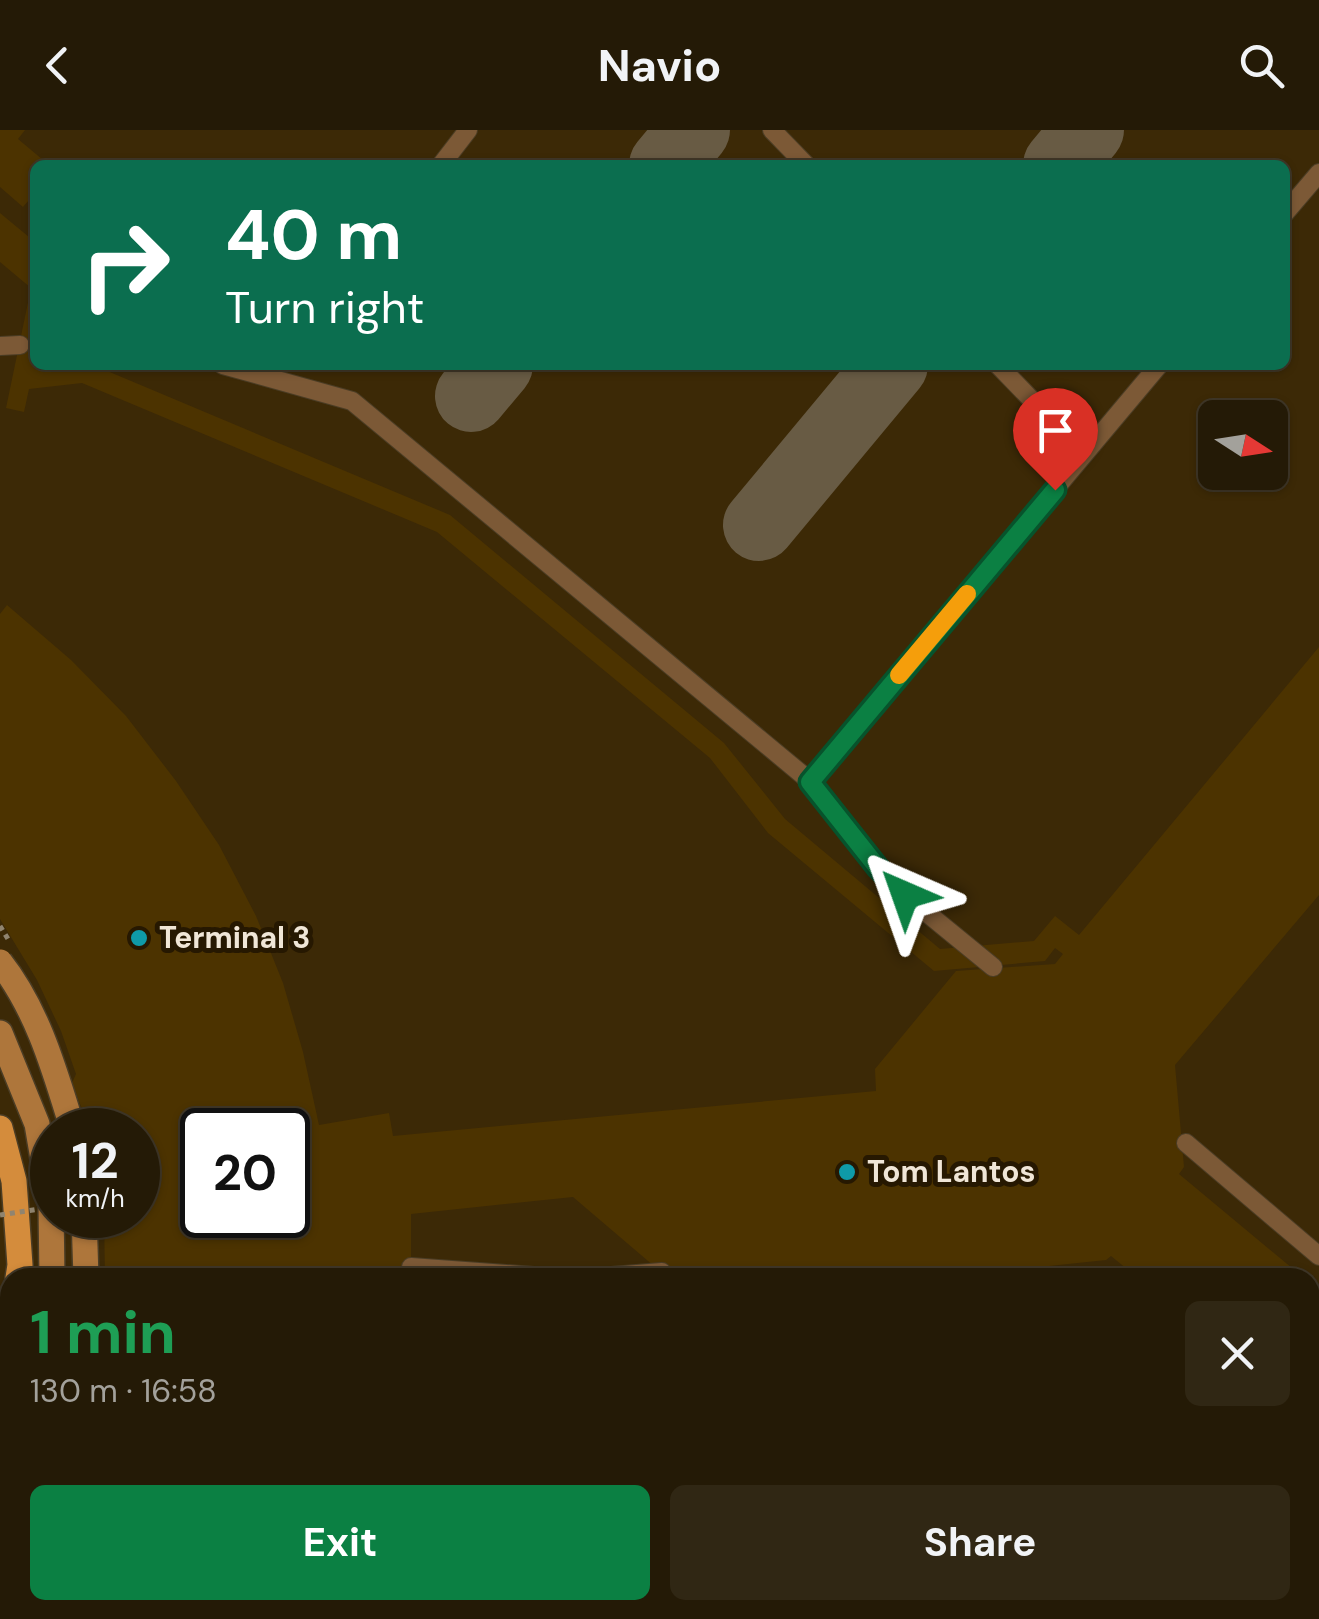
<!DOCTYPE html>
<meta charset="utf-8">
<style>
body{margin:0;font-family:"DM Sans",sans-serif;background:#302714;color:#f1f3f6;height:100vh;display:flex;flex-direction:column;font-size:38px;white-space:nowrap}
*{box-sizing:border-box;margin:0}
p{font-size:32px;color:#a3a19b}
.icon{flex:none;width:55px;height:55px;fill:none;stroke:currentColor;stroke-width:2;stroke-linecap:round;stroke-linejoin:round}
.map{position:relative;flex:1;overflow:hidden}
.side{position:absolute;left:0px;top:1138px;width:1320px;height:352px;display:flex;flex-direction:column;background:#241a06;border-radius:30px 30px 0 0;box-shadow:0 2px 8px #0004,0 0 0 2px #413828}
.side>*{flex:none}
.guide{position:absolute;left:30px;top:30px;width:1260px;height:210px;border-radius:15px;box-shadow:0 2px 8px #0004,0 0 0 2px #413828;background:#0b6e4f;color:#fff;overflow:hidden}
.needle{width:65px;rotate:102deg}
.tools{position:absolute;left:1198px;top:270px;display:grid;gap:20px}
.tools a{display:grid;place-items:center;width:90px;height:90px;border-radius:15px;background:#241a06;box-shadow:0 2px 8px #0004,0 0 0 2px #413828;font-size:50px}
.speed{position:absolute;left:30px;top:978px;display:flex;gap:20px;font-size:50px;font-weight:700;text-align:center}
.speed>*{display:grid;place-content:center;width:130px;height:130px;border-radius:50%;background:#241a06;box-shadow:0 2px 8px #0004,0 0 0 2px #413828;line-height:1}
.speed small{font-size:25px;font-weight:400}
.speed .limit{border:5px solid #111;border-radius:15px;background:#fff;color:#111}
.pin{position:absolute;display:grid;place-items:center;width:85px;height:85px;color:#fff;margin:-102px -42px;border-radius:50% 50% 50% 0;rotate:-45deg;box-shadow:0 0 10px #0007}
.pin .icon{rotate:45deg}
.me{position:absolute;width:110px;margin:-55px;rotate:317deg;stroke-linejoin:round;filter:drop-shadow(0 0 8px #0008)}
.turn{display:flex;align-items:center;gap:35px;height:210px;padding:0 30px;font-size:45px}
.turn .icon{width:130px;height:130px;stroke-width:2.5}
.turn b{display:block;font-size:70px;line-height:85px}
.round{display:grid;place-items:center;flex:none;width:105px;height:105px;border-radius:15px;background:#302714}
.headline{display:flex;align-items:center;justify-content:space-between;height:170px;padding:0 30px}
h1{font-size:60px;font-weight:700;line-height:75px;color:#1e9e55}
.primary-button{display:flex;gap:20px;margin-top:auto;padding:20px 30px}
.primary-button a{flex:1;height:115px;border-radius:15px;background:#0b8043;color:#fff;font-size:40px;font-weight:700;line-height:115px;text-align:center}
.primary-button a+a{background:#302714;color:#f1f3f6}
header{display:flex;justify-content:space-between;align-items:center;height:130px;padding:0 30px;background:#241a06;font-size:45px;font-weight:700}
.map>svg:first-child{display:block}
.built{fill:#3c2906;fill-rule:evenodd}
.lines{fill:none;stroke-linecap:round;stroke-linejoin:round}
.taxiway{stroke:#685b44;stroke-width:72}
.building{fill:#4c3300;fill-rule:evenodd}
.lane-casing{stroke:#4b3d25;stroke-width:20}
.secondary-casing{stroke:#4b3d25;stroke-width:28}
.primary-casing{stroke:#4b3d25;stroke-width:28}
.path{stroke:#90846f;stroke-width:5;stroke-dasharray:5 5;stroke-linecap:butt}
.lane{stroke:#7c5936;stroke-width:18}
.secondary{stroke:#ae763b;stroke-width:25}
.primary{stroke:#d48c3c;stroke-width:25}
.secondary-bridge-casing{stroke:#4b3d25;stroke-width:28;stroke-linecap:butt}
.path-bridge{stroke:#90846f;stroke-width:5;stroke-dasharray:5 5;stroke-linecap:butt}
.secondary-bridge{stroke:#ae763b;stroke-width:25}
.route-casing{stroke:#07532c;stroke-width:25}
.route{stroke:#0b8043;stroke-width:18}
.slow{stroke:#f59e0b;stroke-width:18}
.culture-dot{fill:#0f9aa8;stroke:#261801;stroke-width:4}
.labels{text-anchor:middle;stroke-width:10;stroke-linejoin:round;paint-order:stroke}
.poi-label{font-size:30px;font-weight:bold;fill:#f0e6d7;stroke:#261801;text-anchor:start}
</style>
<header><svg class="icon" aria-label="back" viewBox="0 0 24 24"><path d="M15 5l-7 7 7 7"/></svg>Navio<svg class="icon" aria-label="search" viewBox="0 0 24 24"><circle cx="10" cy="10" r="6"/><path d="M15 15l6 6"/></svg></header>
<div class="map">
<svg width="1319" height="1489" viewBox="0 0 1319 1489">
<rect width="100%" height="100%" fill="#302208"/>
<path class="built" d="M 0,0 L 1319,0 L 1319,1489 L 0,1489 ZM 35,35 L 1285,35 L 1285,235 L 35,235 ZM 1215,288 L 1270,288 L 1270,342 L 1215,342 ZM 52,1000 L 138,1000 L 138,1085 L 52,1085 ZM 202,1000 L 288,1000 L 288,1085 L 202,1085 ZM 10,1148 L 1310,1148 L 1310,1480 L 10,1480 Z"/>
<g class="lines">
<path class="taxiway" d="M 665,35 L 694,0
M 1059,35 L 1088,0
M 471,266 L 497,235
M 759,395 L 892,235
M 914,1480 L 924,1489"/>
</g>
<path class="building" d="M 0,0 L 25,0 L 18,9 L 49,35 L 35,35 L 35,63 L 23,77 L 0,57 Z
M 0,83 L 35,112 L 34,237 L 93,235 L 450,385 L 724,613 L 785,689 L 940,819 L 1034,811 L 1055,786 L 1079,805 L 1319,517 L 1319,765 L 1175,935 L 1184,1037 L 1179,1044 L 1304,1148 L 1138,1148 L 1111,1126 L 1106,1130 L 935,1148 L 668,1148 L 573,1067 L 411,1084 L 411,1148 L 105,1148 L 104,1085 L 138,1085 L 138,1000 L 90,1000 L 72,953 L 76,944 L 61,901 L 37,850 L 0,789 L 0,484 L 7,475 L 71,530 L 126,586 L 176,651 L 219,715 L 256,786 L 283,853 L 303,922 L 319,995 L 389,983 L 393,1006 L 876,961 L 875,939 L 956,841 L 1055,834 L 1063,824 L 1055,818 L 1045,831 L 934,841 L 768,703 L 710,628 L 437,402 L 82,253 L 29,259 L 24,282 L 6,278 L 31,158 L 0,132 ZM 202,1000 L 288,1000 L 288,1085 L 202,1085 Z
M 1310,1153 L 1319,1160 L 1319,1302 L 1310,1295 Z
M 10,1451 L 10,1480 L 338,1480 L 334,1489 L 0,1489 L 0,1466 Z"/>
<g class="lines">
<g class="lane-casing">
<path id="lane" d="M 772,0 L 806,35
M 441,35 L 468,0
M 1285,83 L 1319,43
M 0,216 L 20,215
M 223,235 L 352,271 L 810,651 L 1159,235
M 998,235 L 1084,324
M 810,651 L 878,738 L 905,765 L 993,837
M 1186,1013 L 1319,1126
M 411,1137 L 561,1148
M 586,1148 L 662,1142
M 1107,1480 L 1118,1489
M 693,1489 L 701,1480"/>
</g>
<g class="secondary-casing">
<path id="secondary" d="M 0,903 L 37,994 L 51,1076 L 52,1148
M 0,1373 L 10,1349
M 0,1427 L 10,1411"/>
</g>
<g class="primary-casing">
<path id="primary" d="M 0,998 L 14,1051 L 20,1135 L 18,1148
M 0,1266 L 10,1221"/>
</g>
<path class="path" d="M 0,796 L 8,809"/>
<use href="#lane" class="lane"/>
<use href="#secondary" class="secondary"/>
<use href="#primary" class="primary"/>
<g class="secondary-bridge-casing">
<path id="secondary-bridge" d="M 0,832 C 38,880 55,942 73,1000
M 84,1085 L 86,1148"/>
</g>
<path class="path-bridge" d="M 0,1085 L 52,1077"/>
<use href="#secondary-bridge" class="secondary-bridge"/>
</g>
<g class="lines">
<g class="route-casing">
<path id="route" d="M 905,765 L 878,738 L 810,652 L 1055,360"/>
</g>
<use href="#route" class="route"/>
<path class="slow" d="M 899,545 L 967,464"/>
</g>
<g class="culture-dot">
<circle cx="139" cy="808" r="10"/>
<circle cx="847" cy="1042" r="10"/>
</g>
<g class="labels">
<g class="poi-label">
<text x="159" y="818">Terminal 3</text>
<text x="867" y="1052">Tom Lantos</text>
</g>
</g>
</svg>
<div class="tools">
<a><svg class="needle" viewBox="-14 -14 28 28"><path d="M0-13l5 13h-10z" fill="#e53935"/><path d="M0 13l5-13h-10z" fill="#a3a19b"/></svg></a>
</div>
<div class="speed"><div>12<small>km/h</small></div><div class="limit">20</div></div>
<div class="pin" style="left:1055px;top:360px;background:#d93025"><svg class="icon" aria-label="arrive" viewBox="0 0 24 24"><path d="M6 21V4h12l-3 4 3 4H6"/></svg></div>
<svg class="me" style="left:905px;top:765px" viewBox="-20 -20 40 40"><path d="M0-17L14 15 0 8-14 15z" fill="#0b8043" stroke="#fff" stroke-width="4"/></svg>
<div class="guide">
<div class="turn"><svg class="icon" aria-label="right" viewBox="0 0 24 24"><path d="M7 20v-9h11M14 6l5 5-5 5"/></svg><div><b>40 m</b>Turn right</div></div>
</div>
<section class="side">
<div class="headline"><div><h1>1 min</h1><p>130 m · 16:58</p></div><a class="round"><svg class="icon" aria-label="close" viewBox="0 0 24 24"><path d="M6 6l12 12M18 6L6 18"/></svg></a></div>
<div class="primary-button"><a>Exit</a><a>Share</a></div>
</section>
</div>
